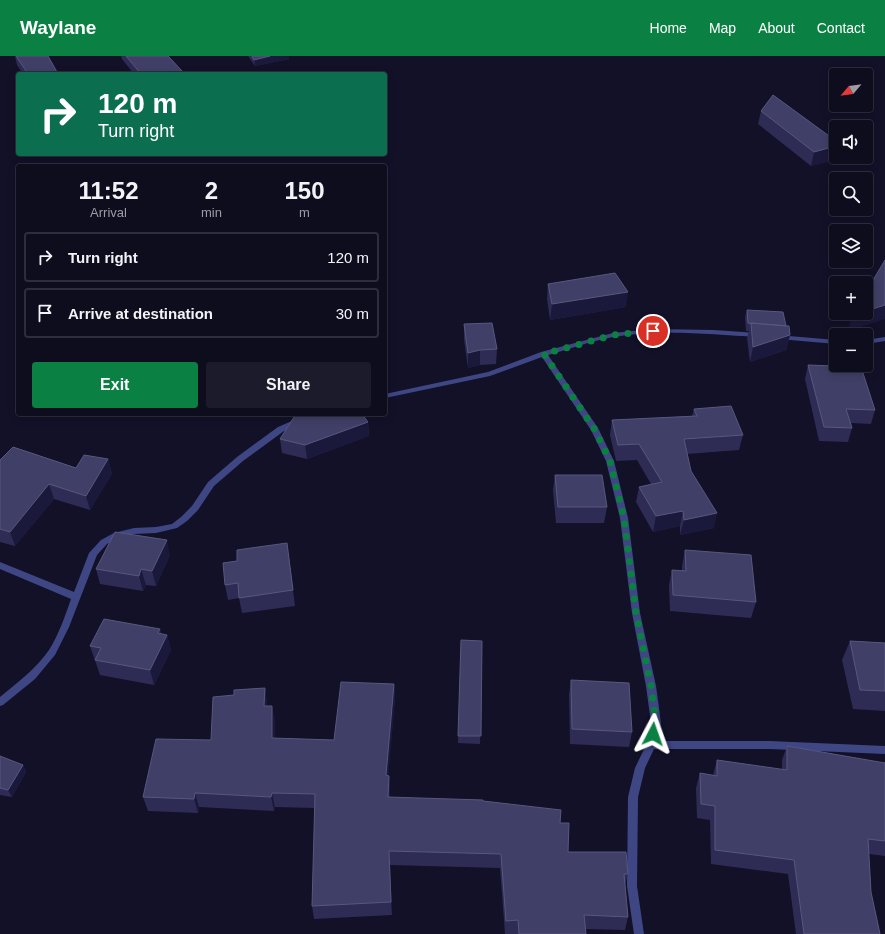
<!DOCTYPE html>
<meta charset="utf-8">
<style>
body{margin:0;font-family:Arial,sans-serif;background:#1c1b2b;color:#f1f3f6;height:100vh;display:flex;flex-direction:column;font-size:15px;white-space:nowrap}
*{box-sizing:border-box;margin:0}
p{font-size:13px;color:#9b9ca4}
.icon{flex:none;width:22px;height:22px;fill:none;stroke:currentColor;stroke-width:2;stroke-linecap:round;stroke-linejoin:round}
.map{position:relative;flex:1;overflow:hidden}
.side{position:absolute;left:16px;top:108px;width:371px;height:252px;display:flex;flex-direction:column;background:#0e0d1e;border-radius:4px;box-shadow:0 2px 10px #0003,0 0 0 1px #2e2d3c}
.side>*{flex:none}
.hud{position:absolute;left:16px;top:16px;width:371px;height:84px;border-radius:4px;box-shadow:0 2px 10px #0003,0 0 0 1px #2e2d3c;background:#0b6e4f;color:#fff;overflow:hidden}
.needle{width:26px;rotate:241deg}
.buttons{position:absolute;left:829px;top:12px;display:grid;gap:8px}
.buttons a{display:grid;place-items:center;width:44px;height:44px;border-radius:4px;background:#0e0d1e;box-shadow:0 2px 10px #0003,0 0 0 1px #2e2d3c;font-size:20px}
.pin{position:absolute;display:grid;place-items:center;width:34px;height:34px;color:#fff;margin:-17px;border:2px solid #fff;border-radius:50%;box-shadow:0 1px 4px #0007}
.me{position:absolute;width:44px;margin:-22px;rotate:4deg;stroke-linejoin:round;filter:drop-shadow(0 0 3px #0008)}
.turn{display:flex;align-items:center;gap:14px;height:84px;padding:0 16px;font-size:18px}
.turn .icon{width:52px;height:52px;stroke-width:2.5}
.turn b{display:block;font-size:28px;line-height:34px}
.eta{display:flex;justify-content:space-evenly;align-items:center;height:68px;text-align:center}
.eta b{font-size:24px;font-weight:800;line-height:28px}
.primary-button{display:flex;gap:8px;margin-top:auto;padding:8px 16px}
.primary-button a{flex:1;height:46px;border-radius:4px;background:#0b8043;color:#fff;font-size:16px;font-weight:800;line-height:46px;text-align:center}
.primary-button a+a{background:#1c1b2b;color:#f1f3f6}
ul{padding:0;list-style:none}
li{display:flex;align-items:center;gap:12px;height:50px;margin:0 8px 6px;padding:0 8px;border:2px solid #2e2d3c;border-radius:4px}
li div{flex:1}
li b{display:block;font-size:15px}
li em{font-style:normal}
header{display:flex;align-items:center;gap:24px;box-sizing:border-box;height:56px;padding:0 20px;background:#0b8043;color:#fff}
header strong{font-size:19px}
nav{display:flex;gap:22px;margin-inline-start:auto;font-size:14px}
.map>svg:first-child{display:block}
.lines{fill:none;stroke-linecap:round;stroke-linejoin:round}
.street{fill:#3f4684;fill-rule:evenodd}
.wall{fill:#2e2c55}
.shaded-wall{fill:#1b193b}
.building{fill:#403f67;stroke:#58577e}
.route{stroke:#0b8043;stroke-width:7;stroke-dasharray:0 12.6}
</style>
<header>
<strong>Waylane</strong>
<nav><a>Home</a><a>Map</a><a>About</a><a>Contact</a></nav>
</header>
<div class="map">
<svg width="885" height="878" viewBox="0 0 885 878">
<rect width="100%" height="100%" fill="#121128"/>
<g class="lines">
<path class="street" d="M 653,273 L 714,274 L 757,277 L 760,279 L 757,281 C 711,278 659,273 613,281 C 591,285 570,293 548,299 L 598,372 L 614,405 L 628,462 L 640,557 L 656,630 L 661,667 L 657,685 L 770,685 L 885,690 L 885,698 L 770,693 L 654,693 L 645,712 L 638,741 L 637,830 L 644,878 L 634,878 L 627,830 L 628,741 L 635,712 L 646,689 L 651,667 L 646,630 L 632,557 L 620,462 L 606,405 L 591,374 L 542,301 L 490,320 L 385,342 L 385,338 L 488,316 L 541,296 L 613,277 Z
M 777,279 L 836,284 L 836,288 L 779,283 L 776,281 Z
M 885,281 L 885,285 L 866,288 L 866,284 Z
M 308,358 L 318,358 L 317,360 L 284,375 L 243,405 L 214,430 L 198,454 L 187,465 L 177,472 L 156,477 L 134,478 L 119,481 L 107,488 L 97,499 L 69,571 L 55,599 L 35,623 L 3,649 L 0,650 L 0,641 C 18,626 36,613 49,594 C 59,578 65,560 71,543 L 0,513 L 0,506 L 74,536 L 89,497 L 101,484 L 114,477 L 134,472 L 156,471 L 172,468 L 181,461 L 192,450 L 208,426 L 237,401 L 278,371 Z"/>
</g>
<path class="wall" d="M 15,0 L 48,0 L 58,18 L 23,18 L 17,9 Z
M 121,0 L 168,0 L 183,16 L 184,18 L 134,18 L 122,3 Z
M 248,0 L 288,0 L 289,3 L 255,10 Z
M 761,55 L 836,101 L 837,101 L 837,103 L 811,110 L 758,68 Z
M 548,228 L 626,251 L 550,264 L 547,243 Z
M 747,254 L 786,270 L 790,279 L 786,294 L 750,306 L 747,282 L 749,275 L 746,275 L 745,261 Z
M 464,268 L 497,293 L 496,308 L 480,309 L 468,312 L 464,284 Z
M 808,309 L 875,354 L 871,368 L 851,367 L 852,372 L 848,386 L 819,385 L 805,323 Z
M 694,353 L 743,379 L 739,394 L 687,398 L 691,415 L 714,472 L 680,479 L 680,470 L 653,476 L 636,446 L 639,431 L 651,428 L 637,404 L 616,405 L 610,379 L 612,364 L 692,360 Z
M 368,366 L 369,380 L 307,403 L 282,397 L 280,383 Z
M 108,403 L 112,418 L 90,454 L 54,443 L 15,490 L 0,486 L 0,404 L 76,412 Z
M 555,419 L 607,451 L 604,467 L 556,467 L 553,434 Z
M 287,487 L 295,550 L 242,557 L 239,542 L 228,544 L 225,529 L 237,505 Z
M 685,494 L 756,546 L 751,562 L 670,555 L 669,529 L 672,514 L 682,515 L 682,510 Z
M 170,499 L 156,530 L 146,529 L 143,535 L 100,528 L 96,513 Z
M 160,573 L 161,578 L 167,579 L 171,594 L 154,629 L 100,619 L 90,590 Z
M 461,584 L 482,585 L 480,688 L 458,687 Z
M 850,585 L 885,587 L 885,655 L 853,653 L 842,604 Z
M 571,624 L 632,676 L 629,691 L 570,688 L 569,639 Z
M 394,628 L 395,642 L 388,720 L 389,720 L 390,734 L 390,741 L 483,745 L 560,767 L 568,796 L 628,818 L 625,829 L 628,861 L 625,874 L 586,873 L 586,878 L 505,878 L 500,812 L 390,809 L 392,859 L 314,863 L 312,850 L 315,752 L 275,751 L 274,755 L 199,751 L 198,757 L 148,755 L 143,741 L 211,684 L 234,639 L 265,632 L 267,647 L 267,650 L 275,664 L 275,682 L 334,684 Z
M 787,690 L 884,707 L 885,706 L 885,800 L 869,798 L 871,836 L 880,878 L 796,878 L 788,818 L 711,808 L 710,764 L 697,762 L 696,732 L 700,717 L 713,719 L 717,704 L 782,714 L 782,704 Z
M 0,700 L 23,709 L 26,716 L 12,741 L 0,739 Z"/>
<path class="shaded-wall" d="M 270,0 L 288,0 L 289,3 L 255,10 L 254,4 Z
M 836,90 L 836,101 L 837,101 L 837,103 L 811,110 L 814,96 Z
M 628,236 L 626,251 L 550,264 L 552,248 Z
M 885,249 L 885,263 L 848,275 L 852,259 L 859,257 L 866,257 L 866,255 Z
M 790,279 L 786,294 L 750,306 L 753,291 Z
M 480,294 L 480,309 L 468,312 L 468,297 Z
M 368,366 L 369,380 L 307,403 L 305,389 Z
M 108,403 L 112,418 L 90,454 L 86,440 Z
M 49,428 L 54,443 L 15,490 L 10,476 Z
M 683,455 L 680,470 L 653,476 L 656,460 Z
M 717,457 L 714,472 L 680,479 L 684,464 Z
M 167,484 L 170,499 L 156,530 L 152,515 Z
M 141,513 L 146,529 L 143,535 L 139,520 Z
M 160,573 L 163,587 L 167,579 L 171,594 L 154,629 L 150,614 L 158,577 Z
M 394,628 L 395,642 L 387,734 L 386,719 Z
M 265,632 L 267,647 L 267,665 L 264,650 Z
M 272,650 L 275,664 L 275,696 L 272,682 Z
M 23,709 L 26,716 L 12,741 L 8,734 Z
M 389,720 L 390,734 L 389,755 L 388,741 Z
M 195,737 L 199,751 L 198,757 L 194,743 Z
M 272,737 L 275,751 L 274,755 L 271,741 Z
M 389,795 L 390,809 L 392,859 L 391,846 Z"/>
<path class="building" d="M 16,0 L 48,0 L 57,16 L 50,18 L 28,18 Z
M 126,0 L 168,0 L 183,16 L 178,18 L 141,18 Z
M 252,0 L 270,0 L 254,4 Z
M 773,39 L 836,85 L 836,90 L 814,96 L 761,55 Z
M 885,204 L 885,249 L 866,255 L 866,236 Z
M 615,217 L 628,236 L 552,248 L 548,228 Z
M 747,254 L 783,256 L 786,270 L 751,267 L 751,268 L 748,267 Z
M 854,257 L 859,257 L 852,259 Z
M 492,267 L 497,293 L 480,294 L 468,297 L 464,268 Z
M 751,267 L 789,270 L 790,279 L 753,291 Z
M 808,309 L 861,311 L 875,354 L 846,353 L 852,372 L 824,371 Z
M 731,350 L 743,379 L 684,383 L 691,415 L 717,457 L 684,464 L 683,455 L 656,460 L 639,431 L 662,426 L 639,388 L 618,389 L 612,364 L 697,360 L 694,353 Z
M 296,358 L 362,358 L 368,366 L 305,389 L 280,383 Z
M 13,391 L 76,412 L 84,399 L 108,403 L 86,440 L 49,428 L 10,476 L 0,473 L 0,404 Z
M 555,419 L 602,419 L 607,451 L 558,451 Z
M 115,476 L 167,484 L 152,515 L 141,513 L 139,520 L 96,513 Z
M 287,487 L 293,534 L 239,542 L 238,527 L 225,529 L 223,507 L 237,505 L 237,494 Z
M 685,494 L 751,499 L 756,546 L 673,539 L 672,514 L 686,515 Z
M 104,563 L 160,573 L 158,577 L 167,579 L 150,614 L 95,604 L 101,592 L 90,590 Z
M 461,584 L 482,585 L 481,680 L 458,680 Z
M 850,585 L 885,587 L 885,635 L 860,634 Z
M 571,624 L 629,627 L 632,676 L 572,673 Z
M 341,626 L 394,628 L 386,719 L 389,720 L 388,741 L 483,744 L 483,745 L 561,754 L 560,767 L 569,767 L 568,796 L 626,796 L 628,818 L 624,818 L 628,861 L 584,859 L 586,878 L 519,878 L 518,864 L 506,865 L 501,798 L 389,795 L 391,846 L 312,850 L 315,738 L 272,737 L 271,741 L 195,737 L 194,743 L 143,741 L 156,683 L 211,684 L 213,641 L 234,639 L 234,634 L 265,632 L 264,650 L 272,650 L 272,682 L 334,684 Z
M 787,690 L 885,707 L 885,785 L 868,783 L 871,836 L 880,878 L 804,878 L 794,804 L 715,794 L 715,750 L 701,748 L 700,717 L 717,720 L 717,704 L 787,714 Z
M 0,700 L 23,709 L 8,734 L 0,732 Z"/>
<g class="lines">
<path class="route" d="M 653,275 L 613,279 L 544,298 L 595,374 L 610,405 L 624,462 L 636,557 L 651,630 L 656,668 L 653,678"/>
</g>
</svg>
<div class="buttons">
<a><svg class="needle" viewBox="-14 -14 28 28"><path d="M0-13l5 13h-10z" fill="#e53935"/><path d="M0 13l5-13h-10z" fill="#9b9ca4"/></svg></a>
<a><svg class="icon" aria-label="sound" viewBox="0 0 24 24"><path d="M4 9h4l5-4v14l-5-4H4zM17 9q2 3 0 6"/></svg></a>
<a><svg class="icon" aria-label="search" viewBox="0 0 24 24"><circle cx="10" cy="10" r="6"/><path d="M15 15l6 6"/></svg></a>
<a><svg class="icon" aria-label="layers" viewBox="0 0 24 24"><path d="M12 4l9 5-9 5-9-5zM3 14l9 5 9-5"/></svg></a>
<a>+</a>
<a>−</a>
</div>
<div class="pin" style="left:653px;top:275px;background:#d93025"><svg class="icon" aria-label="arrive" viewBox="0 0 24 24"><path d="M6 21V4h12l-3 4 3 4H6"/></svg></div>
<svg class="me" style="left:653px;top:678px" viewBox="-20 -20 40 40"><path d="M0-17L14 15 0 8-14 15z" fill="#0b8043" stroke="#fff" stroke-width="4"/></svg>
<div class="hud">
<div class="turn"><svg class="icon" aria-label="right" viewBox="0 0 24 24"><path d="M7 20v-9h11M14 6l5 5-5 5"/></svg><div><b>120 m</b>Turn right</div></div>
</div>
<section class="side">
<div class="eta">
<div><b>11:52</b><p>Arrival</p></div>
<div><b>2</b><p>min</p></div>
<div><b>150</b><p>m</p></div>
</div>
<ul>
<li><svg class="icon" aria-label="right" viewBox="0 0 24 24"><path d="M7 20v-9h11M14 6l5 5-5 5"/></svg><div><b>Turn right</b></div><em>120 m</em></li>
<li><svg class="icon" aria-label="arrive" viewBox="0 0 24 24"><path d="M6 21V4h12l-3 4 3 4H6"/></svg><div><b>Arrive at destination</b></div><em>30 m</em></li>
</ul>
<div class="primary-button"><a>Exit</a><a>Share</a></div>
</section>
</div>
